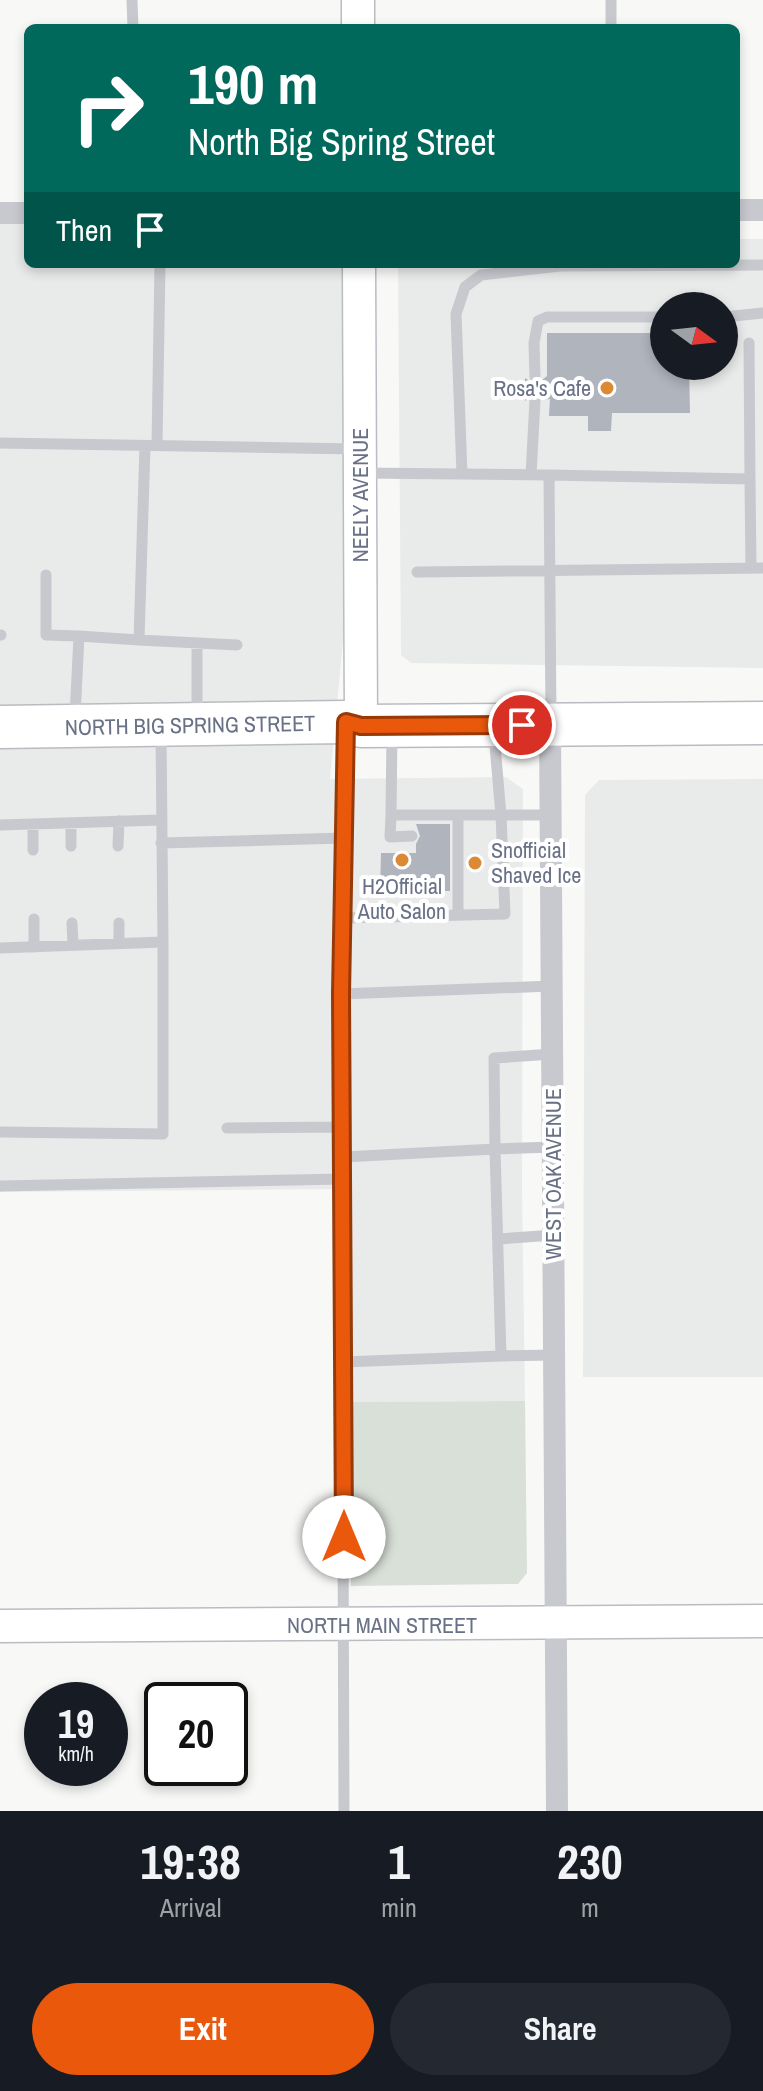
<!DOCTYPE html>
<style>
body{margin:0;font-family:"Archivo Narrow",sans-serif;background:#242831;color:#f1f3f6;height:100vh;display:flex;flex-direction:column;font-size:30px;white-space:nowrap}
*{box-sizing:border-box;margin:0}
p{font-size:26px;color:#9ea1a6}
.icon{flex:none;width:44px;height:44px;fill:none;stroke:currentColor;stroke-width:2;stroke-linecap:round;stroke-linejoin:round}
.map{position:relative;height:1811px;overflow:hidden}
.side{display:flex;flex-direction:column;background:#171b24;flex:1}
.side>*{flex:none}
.hud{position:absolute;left:24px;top:24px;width:716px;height:244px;border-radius:12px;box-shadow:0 4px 12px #0003;background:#00695c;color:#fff;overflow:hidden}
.needle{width:52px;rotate:105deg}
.tools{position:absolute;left:650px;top:292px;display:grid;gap:16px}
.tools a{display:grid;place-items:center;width:88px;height:88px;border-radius:50%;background:#171b24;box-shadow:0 4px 12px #0003;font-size:40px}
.speed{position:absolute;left:24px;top:1682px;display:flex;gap:16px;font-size:40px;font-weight:700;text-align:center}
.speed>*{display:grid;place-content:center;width:104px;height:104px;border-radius:50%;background:#171b24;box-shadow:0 4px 12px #0003;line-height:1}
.speed small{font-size:20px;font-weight:400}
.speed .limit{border:4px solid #111;border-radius:12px;background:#fff;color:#111}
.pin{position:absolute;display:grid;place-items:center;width:68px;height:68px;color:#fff;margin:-34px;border:4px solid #fff;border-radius:50%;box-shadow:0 2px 8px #0007}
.me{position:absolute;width:88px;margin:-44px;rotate:0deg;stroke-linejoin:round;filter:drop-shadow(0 0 6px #0008)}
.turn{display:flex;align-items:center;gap:28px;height:168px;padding:0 32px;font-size:36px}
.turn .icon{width:104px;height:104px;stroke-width:2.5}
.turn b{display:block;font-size:56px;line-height:68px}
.then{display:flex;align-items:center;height:76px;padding:0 32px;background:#0003;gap:16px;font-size:30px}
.eta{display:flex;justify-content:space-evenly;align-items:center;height:136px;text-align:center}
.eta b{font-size:48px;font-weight:700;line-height:56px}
.button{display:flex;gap:16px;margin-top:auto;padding:16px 32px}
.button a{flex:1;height:92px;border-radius:48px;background:#ea580c;color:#fff;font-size:32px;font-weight:700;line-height:92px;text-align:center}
.button a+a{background:#242831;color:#f1f3f6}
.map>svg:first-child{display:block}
.built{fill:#e9eaea;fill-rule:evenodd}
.green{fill:#d9e0d8}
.building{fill:#b0b4bd}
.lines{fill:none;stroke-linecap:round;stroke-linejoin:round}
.secondary-casing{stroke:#babcc2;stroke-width:35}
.highway-casing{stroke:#babbc0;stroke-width:45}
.lane{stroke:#c7c9ce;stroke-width:11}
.street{stroke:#c7c9ce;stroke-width:22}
.secondary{stroke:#fff;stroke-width:32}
.highway{stroke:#fff;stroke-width:42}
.route-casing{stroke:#983908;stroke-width:20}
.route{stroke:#ea580c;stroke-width:14}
.poi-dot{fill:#db8935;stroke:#fff;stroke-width:3}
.labels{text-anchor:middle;stroke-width:8;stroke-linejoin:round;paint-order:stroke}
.poi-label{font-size:22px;fill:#697186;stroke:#fff;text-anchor:end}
.street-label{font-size:22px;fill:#697186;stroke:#fff}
</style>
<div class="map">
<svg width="763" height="1811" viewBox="0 0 763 1811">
<rect width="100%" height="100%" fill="#f8f9f7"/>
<path class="built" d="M 0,213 L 28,213 L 28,264 L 360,264 L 361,448 L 330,779 L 506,777 L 523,789 L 522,1188 L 525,1401 L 351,1402 L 348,1189 L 0,1192 Z
M 736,239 L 763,239 L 763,668 L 411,663 L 401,655 L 398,264 L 736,264 ZM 664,306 L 724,306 L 724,366 L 664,366 Z
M 763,779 L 763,1377 L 583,1377 L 585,795 L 599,780 Z"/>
<path class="green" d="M 525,1401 L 527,1573 L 518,1584 L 351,1586 L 351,1402 Z"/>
<path class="building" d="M 547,333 L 664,333 L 664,366 L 689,366 L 690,413 L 612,413 L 611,431 L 588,431 L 588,416 L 549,416 L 550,399 L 543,400 L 540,393 L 535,392 L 525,401 L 525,378 L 536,385 L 547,376 Z
M 416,824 L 450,824 L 450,891 L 380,891 L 381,853 L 416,853 L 416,844 L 420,836 Z"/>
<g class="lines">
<g class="secondary-casing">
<path id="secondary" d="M 358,0 L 358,28
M 359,264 L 361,726
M 0,1626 L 763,1621"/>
</g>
<g class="highway-casing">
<path id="highway" d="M 0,727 L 346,722 L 361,726 L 763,723"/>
</g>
<path class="lane" d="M 132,0 L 133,28
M 611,0 L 611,28
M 724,317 L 763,313
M 749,343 L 750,479
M 535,377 L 534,343 L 538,321 L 547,317 L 664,317
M 0,443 L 356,449
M 157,445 L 160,264
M 362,473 L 549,475
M 462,474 L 456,314 L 465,287 L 481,275 L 560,266 L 763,265
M 531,475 L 535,400
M 417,572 L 763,568
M 46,575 L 46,635 L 79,636
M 0,635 L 1,635
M 139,640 L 237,645
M 197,643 L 197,718
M 551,716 L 549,475 L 750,479 L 751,568
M 75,717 L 79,636 L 139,640 L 145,446
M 494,734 L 501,815 L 551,815
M 391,815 L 390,837 L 412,836
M 458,815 L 458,915
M 71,823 L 71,846
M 33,824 L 33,850
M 0,825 L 161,820
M 161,843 L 344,838
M 118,846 L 119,821
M 343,918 L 505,914 L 501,815 L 391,815 L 392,732
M 34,919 L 34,947
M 72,923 L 73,945
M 119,923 L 119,943
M 0,948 L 163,942 L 161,730
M 341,994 L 552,986
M 553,1054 L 494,1058 L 495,1149 L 554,1147
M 227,1128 L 343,1127
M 0,1132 L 163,1134 L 163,942
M 0,1186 L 344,1179
M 498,1239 L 554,1235
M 501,1356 L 555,1355
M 343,1362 L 501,1356 L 495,1149 L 344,1157
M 344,1811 L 341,994 L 346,732"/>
<path class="street" d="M 736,210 L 763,210
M 0,213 L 28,213
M 550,725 L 557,1811"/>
<use href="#secondary" class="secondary"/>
<use href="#highway" class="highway"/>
</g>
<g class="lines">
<g class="route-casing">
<path id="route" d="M 344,1537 L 341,994 L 346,722 L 361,726 L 522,725"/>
</g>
<use href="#route" class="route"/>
</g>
<g class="poi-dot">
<circle cx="607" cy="388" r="8"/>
<circle cx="402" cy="860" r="8"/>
<circle cx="475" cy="863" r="8"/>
</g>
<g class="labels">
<g class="poi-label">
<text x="591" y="396">Rosa's Cafe</text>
<text x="491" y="858" text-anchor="start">Snofficial<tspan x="491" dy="25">Shaved Ice</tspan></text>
<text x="402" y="894" text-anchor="middle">H2Official<tspan x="402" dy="25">Auto Salon</tspan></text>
</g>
<g class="street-label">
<text transform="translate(360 495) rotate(-90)" y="8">NEELY AVENUE</text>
<text transform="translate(190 725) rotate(-1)" y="8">NORTH BIG SPRING STREET</text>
<text transform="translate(553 1174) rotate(-90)" y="8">WEST OAK AVENUE</text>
<text x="382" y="1633">NORTH MAIN STREET</text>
</g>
</g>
</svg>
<div class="tools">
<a><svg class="needle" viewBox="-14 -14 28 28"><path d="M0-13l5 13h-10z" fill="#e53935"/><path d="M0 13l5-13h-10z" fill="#9ea1a6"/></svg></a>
</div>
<div class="speed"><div>19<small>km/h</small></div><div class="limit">20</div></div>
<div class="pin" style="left:522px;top:725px;background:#d93025"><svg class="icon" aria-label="arrive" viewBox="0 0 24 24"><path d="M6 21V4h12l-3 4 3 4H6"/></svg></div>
<svg class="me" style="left:344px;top:1537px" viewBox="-20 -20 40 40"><circle r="19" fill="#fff"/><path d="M0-13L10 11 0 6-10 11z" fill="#ea580c"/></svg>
<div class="hud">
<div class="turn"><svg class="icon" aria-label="right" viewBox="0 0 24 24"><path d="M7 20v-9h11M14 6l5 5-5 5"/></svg><div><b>190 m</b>North Big Spring Street</div></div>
<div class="then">Then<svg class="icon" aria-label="arrive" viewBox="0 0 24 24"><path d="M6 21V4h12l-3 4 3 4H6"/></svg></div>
</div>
</div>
<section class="side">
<div class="eta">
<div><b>19:38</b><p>Arrival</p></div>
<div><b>1</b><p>min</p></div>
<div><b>230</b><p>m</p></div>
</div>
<div class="button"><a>Exit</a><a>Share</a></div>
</section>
